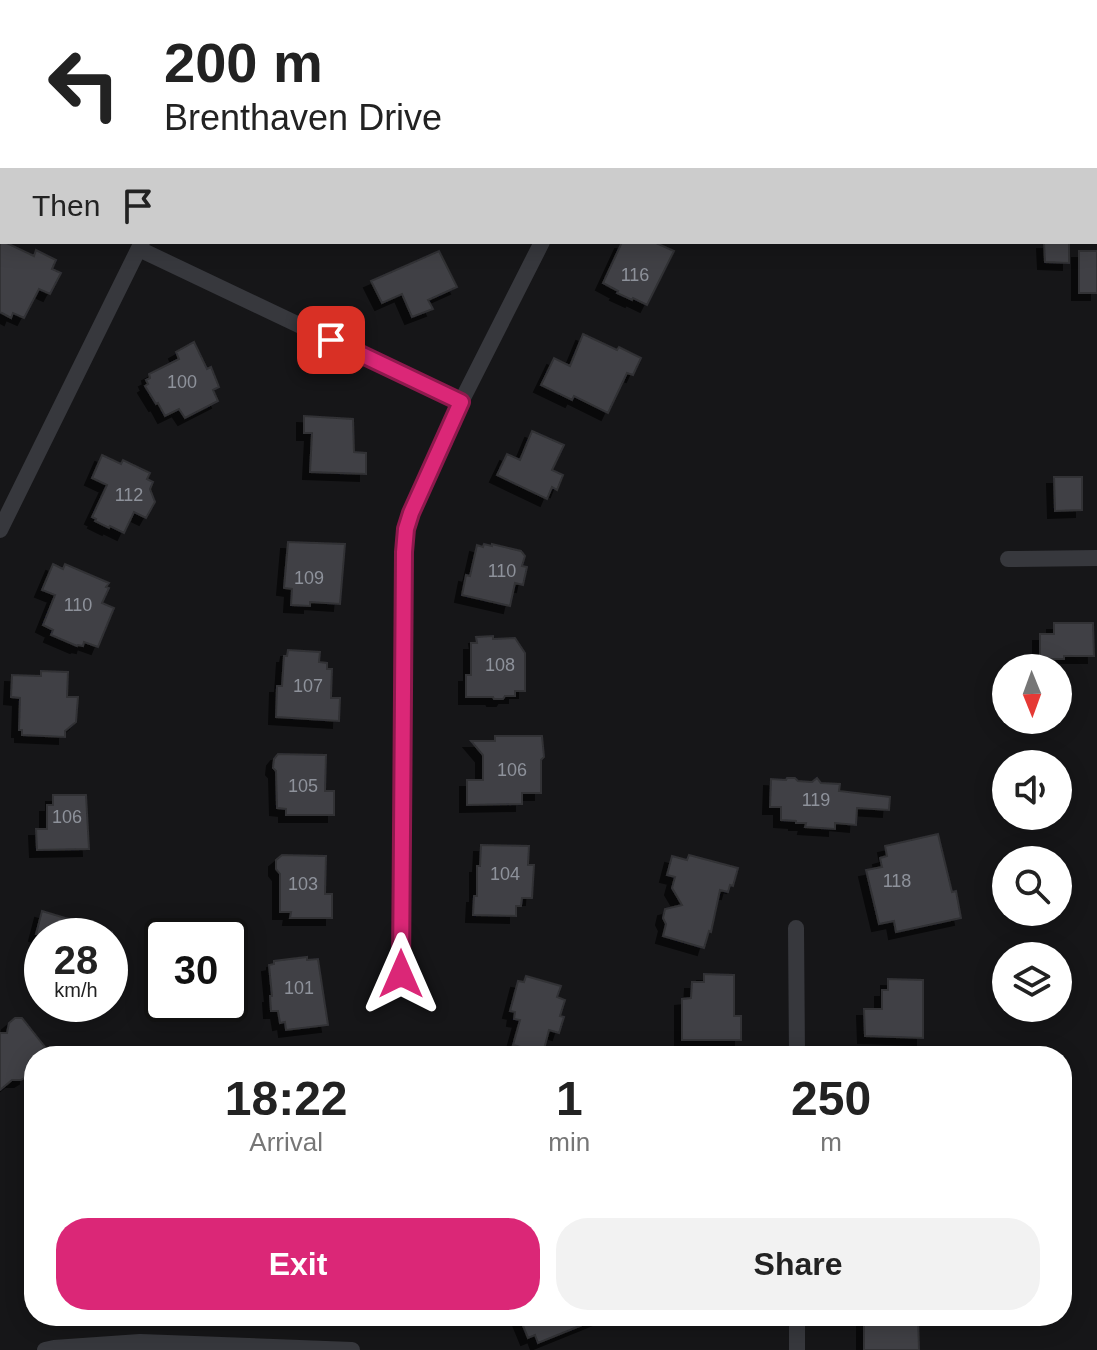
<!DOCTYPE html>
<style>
body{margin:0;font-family:Arial,sans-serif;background:#f2f2f2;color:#222;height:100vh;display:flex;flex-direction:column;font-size:30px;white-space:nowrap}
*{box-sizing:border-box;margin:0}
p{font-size:26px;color:#767676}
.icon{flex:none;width:44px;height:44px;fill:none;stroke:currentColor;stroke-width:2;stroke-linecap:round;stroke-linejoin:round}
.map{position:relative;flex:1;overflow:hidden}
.panel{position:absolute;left:24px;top:1046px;width:1048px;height:280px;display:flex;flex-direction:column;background:#fff;border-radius:32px;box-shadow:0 4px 20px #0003}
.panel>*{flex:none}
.guide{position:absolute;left:0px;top:0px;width:1098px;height:244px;box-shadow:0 4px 20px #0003;background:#fff;color:#222;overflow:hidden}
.needle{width:52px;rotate:179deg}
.tools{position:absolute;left:992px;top:654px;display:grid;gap:16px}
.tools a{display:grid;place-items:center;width:80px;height:80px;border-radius:50%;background:#fff;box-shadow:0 4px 20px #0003;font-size:40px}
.speed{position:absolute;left:24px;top:918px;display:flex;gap:16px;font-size:40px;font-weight:700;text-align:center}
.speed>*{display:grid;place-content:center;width:104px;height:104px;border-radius:50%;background:#fff;box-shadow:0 4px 20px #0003;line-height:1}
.speed small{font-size:20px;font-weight:400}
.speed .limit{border:4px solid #111;border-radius:12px;background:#fff;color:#111}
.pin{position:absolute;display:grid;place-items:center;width:68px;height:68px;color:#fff;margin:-34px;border-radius:16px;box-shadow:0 4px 12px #0006}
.me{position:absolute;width:88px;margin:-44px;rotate:0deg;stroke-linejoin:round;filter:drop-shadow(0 0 6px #0008)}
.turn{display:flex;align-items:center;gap:28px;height:168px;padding:0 32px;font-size:36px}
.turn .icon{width:104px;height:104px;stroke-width:2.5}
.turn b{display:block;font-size:56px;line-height:68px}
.then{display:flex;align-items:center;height:76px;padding:0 32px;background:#0003;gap:16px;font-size:30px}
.eta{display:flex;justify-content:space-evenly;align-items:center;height:136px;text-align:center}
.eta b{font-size:48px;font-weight:700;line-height:56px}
.button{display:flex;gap:16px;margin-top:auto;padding:16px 32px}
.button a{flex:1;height:92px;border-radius:32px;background:#db2777;color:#fff;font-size:32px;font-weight:700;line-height:92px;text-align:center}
.button a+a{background:#f2f2f2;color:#222}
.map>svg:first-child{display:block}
.building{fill:#404145;stroke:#303034;stroke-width:2;filter:url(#shadow)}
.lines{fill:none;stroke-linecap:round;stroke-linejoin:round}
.minor{stroke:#37383d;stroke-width:16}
.route-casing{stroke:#8e194d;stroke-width:20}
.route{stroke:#db2777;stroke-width:14}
.labels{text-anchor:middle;stroke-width:7;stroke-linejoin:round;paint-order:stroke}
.number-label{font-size:18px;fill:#8e929b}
</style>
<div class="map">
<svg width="1097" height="1350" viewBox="0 0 1097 1350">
<defs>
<filter id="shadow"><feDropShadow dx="-7" dy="7" stdDeviation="0" flood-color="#0009"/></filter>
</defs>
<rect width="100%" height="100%" fill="#161618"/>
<path class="building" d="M 0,240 L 34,256 L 36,250 L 56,260 L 52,269 L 61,273 L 50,294 L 39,289 L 24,318 L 13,313 L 11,318 L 0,312 Z
M 622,242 L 654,242 L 674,251 L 647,305 L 633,298 L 632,300 L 617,293 L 618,291 L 603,283 Z
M 1044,242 L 1069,242 L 1069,263 L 1045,262 Z
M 439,251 L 457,287 L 428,300 L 433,309 L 412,317 L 402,294 L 382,303 L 371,281 Z
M 1079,251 L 1097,251 L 1097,293 L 1079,293 Z
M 583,334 L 617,350 L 619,347 L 641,358 L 633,375 L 627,373 L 608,413 L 574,396 L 572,400 L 541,385 L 554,358 L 570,366 Z
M 194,342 L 207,369 L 211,367 L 219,387 L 213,390 L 218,401 L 185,418 L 179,409 L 165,416 L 158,403 L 156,404 L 145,386 L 148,384 L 146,380 L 150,378 L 149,374 L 179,359 L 176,352 Z
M 304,416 L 353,419 L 354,452 L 366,453 L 366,474 L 310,472 L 312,433 L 304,433 Z
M 532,431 L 564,445 L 552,470 L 563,475 L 557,490 L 552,487 L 547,499 L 497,475 L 507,454 L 520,460 Z
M 102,455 L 121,464 L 123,460 L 150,473 L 147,479 L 153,482 L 150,489 L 155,502 L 146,518 L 134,512 L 124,533 L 110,526 L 109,528 L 95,521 L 96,519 L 92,517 L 107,485 L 92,478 Z
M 1054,477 L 1082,477 L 1082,510 L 1055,511 Z
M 288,542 L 345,544 L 340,604 L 310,602 L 310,606 L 291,605 L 292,589 L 284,588 Z
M 484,544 L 492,546 L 492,544 L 521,551 L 525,556 L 522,566 L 527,567 L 523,585 L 515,583 L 510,606 L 462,595 L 466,575 L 470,576 L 477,545 L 483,547 Z
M 53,564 L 63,569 L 65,564 L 109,583 L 106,587 L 109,588 L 102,603 L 114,608 L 98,647 L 84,642 L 83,646 L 78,645 L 77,646 L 51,635 L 53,630 L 43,625 L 55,595 L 42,590 Z
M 1054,623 L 1093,623 L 1094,656 L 1064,656 L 1064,659 L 1040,659 L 1040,634 L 1054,634 Z
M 493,636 L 493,639 L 515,638 L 525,653 L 525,691 L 515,691 L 515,696 L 505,696 L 503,699 L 494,699 L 493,697 L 466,697 L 466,675 L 471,675 L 471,643 L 477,643 L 476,637 Z
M 288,650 L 320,652 L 319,662 L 327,663 L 327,669 L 332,669 L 331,698 L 340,698 L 339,721 L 276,717 L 277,686 L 282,686 L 284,656 L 287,656 Z
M 41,671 L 68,672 L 67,697 L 78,697 L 76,722 L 65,731 L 65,737 L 22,735 L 22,730 L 19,730 L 20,698 L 11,697 L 12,675 L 41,676 Z
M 495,736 L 542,736 L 544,757 L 541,760 L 541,793 L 522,793 L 522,804 L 467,805 L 467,780 L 483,780 L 483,755 L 471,741 L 495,741 Z
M 278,754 L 326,755 L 325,791 L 334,791 L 334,815 L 286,815 L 286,809 L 277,808 L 276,771 L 273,768 L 274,759 Z
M 787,778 L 795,778 L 798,781 L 812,782 L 817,778 L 821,783 L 840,784 L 839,791 L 890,797 L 889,810 L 857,808 L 856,825 L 835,823 L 835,829 L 805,827 L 806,823 L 796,823 L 796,821 L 781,820 L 781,807 L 770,807 L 771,779 L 786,780 Z
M 53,795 L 86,795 L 89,849 L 37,850 L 36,829 L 47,829 L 47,805 L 53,805 Z
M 938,834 L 952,892 L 956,891 L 961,918 L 896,932 L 894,921 L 879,924 L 866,870 L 882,867 L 880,858 L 887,856 L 885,846 Z
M 481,845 L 529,846 L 528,865 L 534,865 L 532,898 L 522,898 L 521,906 L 516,906 L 516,916 L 473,915 L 474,896 L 477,896 L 477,866 L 480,866 Z
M 282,855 L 326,856 L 325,894 L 332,894 L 332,918 L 290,918 L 291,912 L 280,912 L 280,874 L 276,869 L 276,860 Z
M 689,855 L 738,868 L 733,886 L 730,885 L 728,892 L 720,890 L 711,932 L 709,931 L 704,948 L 663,936 L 666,924 L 663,918 L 665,909 L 682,905 L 672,888 L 675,877 L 667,875 L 672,856 L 687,860 Z
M 42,911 L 112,932 L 112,936 L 45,936 L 36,934 Z
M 307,957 L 307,960 L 318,959 L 328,1025 L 286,1030 L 285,1022 L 280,1023 L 278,1011 L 271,1011 L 270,996 L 272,996 L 269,965 L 274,964 L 274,961 Z
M 704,974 L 734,975 L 734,1016 L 741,1016 L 741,1040 L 682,1040 L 682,999 L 691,998 L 692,982 L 704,982 Z
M 526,976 L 561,986 L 557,997 L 565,1000 L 560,1016 L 564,1017 L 559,1033 L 549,1030 L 543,1053 L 513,1045 L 520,1020 L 514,1019 L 515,1012 L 510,1011 L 518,981 L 524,982 Z
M 888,979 L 923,980 L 923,1038 L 865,1036 L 864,1009 L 882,1009 L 882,990 L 888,990 Z
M 15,1018 L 22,1018 L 45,1047 L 29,1061 L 31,1064 L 27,1067 L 26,1077 L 21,1080 L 12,1080 L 0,1090 L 0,1033 L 7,1033 L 9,1023 Z
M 519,1316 L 602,1316 L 602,1317 L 538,1343 L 535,1335 L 528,1338 Z
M 864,1316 L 918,1316 L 919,1350 L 864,1350 Z"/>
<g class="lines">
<path class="minor" d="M 162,0 L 164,2
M 663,2 L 664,0
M 139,249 L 461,402
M 0,530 L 142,242
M 1008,559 L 1097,558
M 796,928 L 797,1056
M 401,974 L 404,552 L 406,529 L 411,513 L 461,402 L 542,242
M 45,1350 L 54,1348 L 140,1342 L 352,1350
M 797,1350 L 797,1316"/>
</g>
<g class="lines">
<g class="route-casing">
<path id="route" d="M 331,340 L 461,402 L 411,513 L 406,529 L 404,552 L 401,974"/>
</g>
<use href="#route" class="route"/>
</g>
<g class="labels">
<g class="number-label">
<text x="635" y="281">116</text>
<text x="182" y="388">100</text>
<text x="129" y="501">112</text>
<text x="502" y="577">110</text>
<text x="309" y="584">109</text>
<text x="78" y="611">110</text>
<text x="500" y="671">108</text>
<text x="308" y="692">107</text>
<text x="512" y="776">106</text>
<text x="303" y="792">105</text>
<text x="816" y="806">119</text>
<text x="67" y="823">106</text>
<text x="505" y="880">104</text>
<text x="897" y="887">118</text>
<text x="303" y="890">103</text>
<text x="299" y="994">101</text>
</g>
</g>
</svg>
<div class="tools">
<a><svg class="needle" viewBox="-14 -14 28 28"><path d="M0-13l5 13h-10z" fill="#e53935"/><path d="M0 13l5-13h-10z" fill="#767676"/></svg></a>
<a><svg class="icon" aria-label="sound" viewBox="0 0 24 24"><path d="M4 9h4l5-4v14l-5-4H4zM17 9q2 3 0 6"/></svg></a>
<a><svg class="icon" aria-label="search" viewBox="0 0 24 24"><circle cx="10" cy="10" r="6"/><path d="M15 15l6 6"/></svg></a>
<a><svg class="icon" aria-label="layers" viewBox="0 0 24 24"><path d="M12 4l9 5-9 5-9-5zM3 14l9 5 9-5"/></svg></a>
</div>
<div class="speed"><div>28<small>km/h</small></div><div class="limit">30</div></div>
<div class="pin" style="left:331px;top:340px;background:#d93025"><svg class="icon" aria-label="arrive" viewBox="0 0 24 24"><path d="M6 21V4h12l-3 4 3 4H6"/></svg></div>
<svg class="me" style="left:401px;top:974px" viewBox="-20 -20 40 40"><path d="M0-17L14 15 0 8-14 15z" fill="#db2777" stroke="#fff" stroke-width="4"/></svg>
<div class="guide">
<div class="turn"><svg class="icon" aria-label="left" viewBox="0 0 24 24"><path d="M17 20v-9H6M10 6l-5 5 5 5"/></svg><div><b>200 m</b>Brenthaven Drive</div></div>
<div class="then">Then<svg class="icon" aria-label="arrive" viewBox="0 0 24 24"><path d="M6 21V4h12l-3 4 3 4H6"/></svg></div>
</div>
<section class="panel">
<div class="eta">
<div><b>18:22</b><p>Arrival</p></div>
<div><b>1</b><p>min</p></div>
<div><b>250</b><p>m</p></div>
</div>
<div class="button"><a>Exit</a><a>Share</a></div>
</section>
</div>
